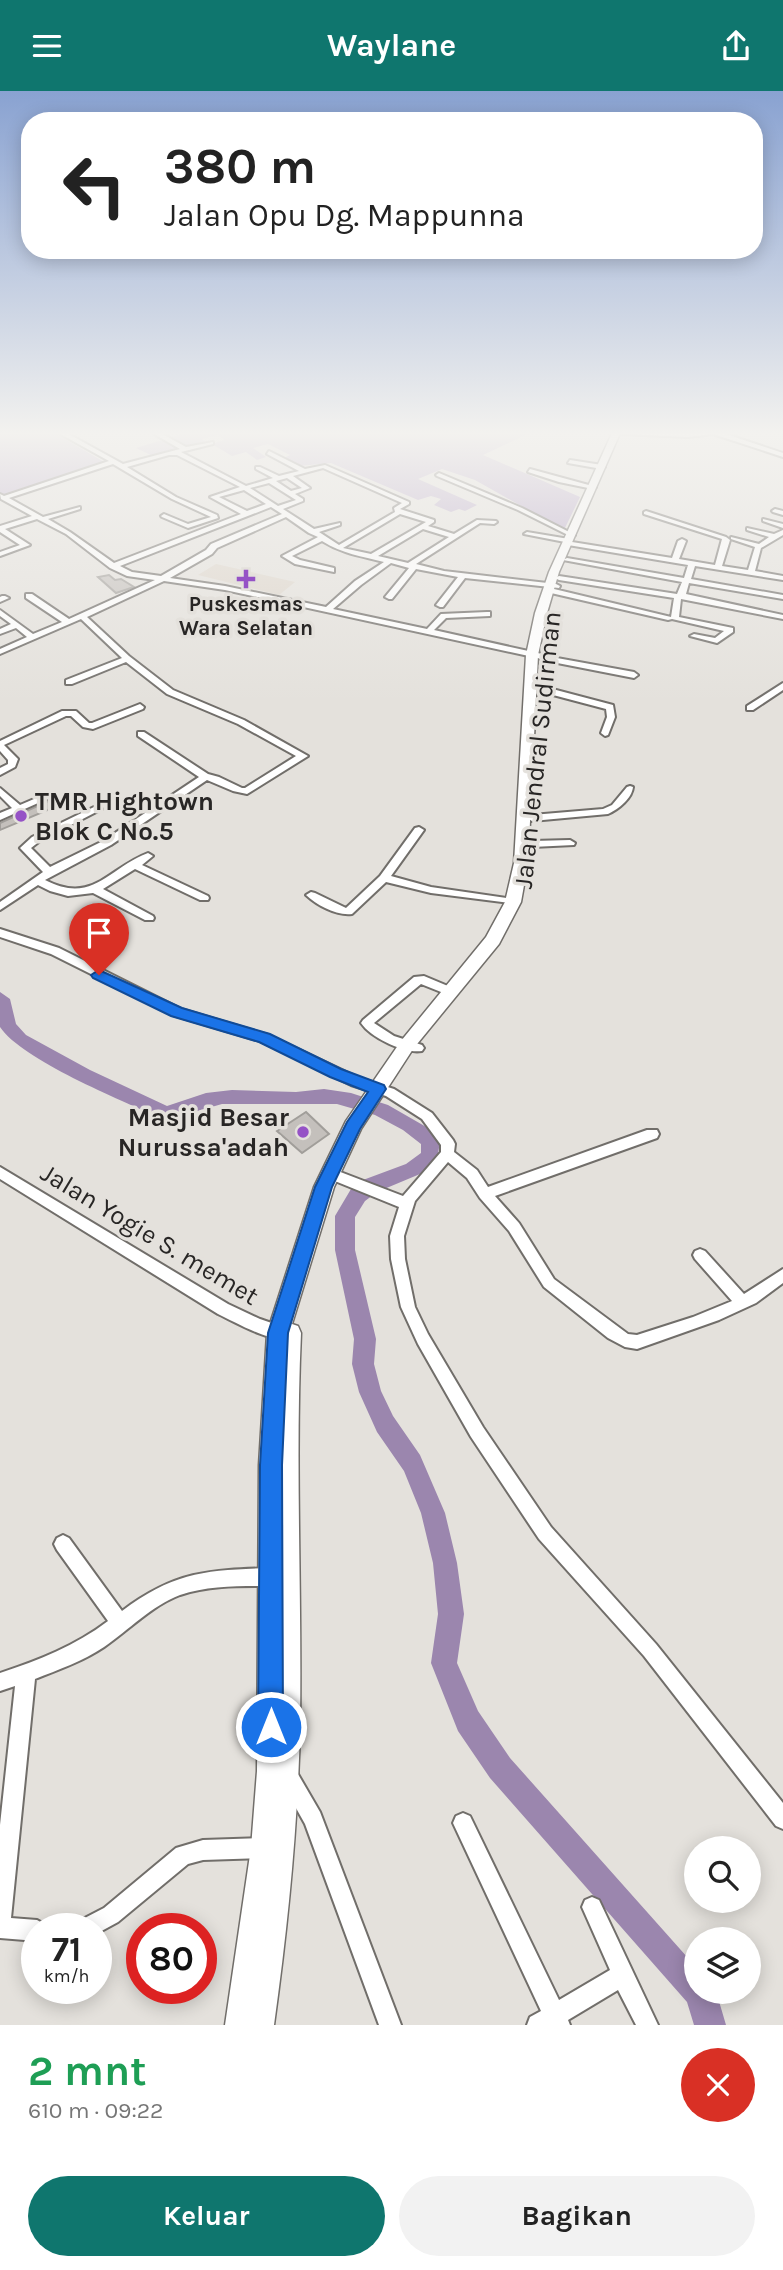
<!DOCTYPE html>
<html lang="id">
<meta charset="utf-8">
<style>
body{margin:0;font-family:Karla,sans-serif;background:#f2f2f2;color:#222;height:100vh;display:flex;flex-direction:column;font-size:26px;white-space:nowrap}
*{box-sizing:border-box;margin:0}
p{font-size:23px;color:#767676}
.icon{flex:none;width:38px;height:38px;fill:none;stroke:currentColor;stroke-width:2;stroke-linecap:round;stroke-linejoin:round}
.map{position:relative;height:1934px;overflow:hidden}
.side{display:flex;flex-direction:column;background:#fff;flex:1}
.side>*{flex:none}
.guide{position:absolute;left:21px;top:21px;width:742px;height:147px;border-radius:28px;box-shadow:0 4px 18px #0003;background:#fff;color:#222;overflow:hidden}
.buttons{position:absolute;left:684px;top:1745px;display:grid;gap:14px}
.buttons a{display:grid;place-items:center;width:77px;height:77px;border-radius:50%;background:#fff;box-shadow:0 4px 18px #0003;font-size:35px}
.speed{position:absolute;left:21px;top:1822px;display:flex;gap:14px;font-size:35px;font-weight:700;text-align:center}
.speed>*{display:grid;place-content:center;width:91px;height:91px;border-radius:50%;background:#fff;box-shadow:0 4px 18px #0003;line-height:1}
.speed small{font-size:18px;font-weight:400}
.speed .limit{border:10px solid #d22;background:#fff;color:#111}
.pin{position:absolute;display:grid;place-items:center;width:60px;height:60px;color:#fff;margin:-72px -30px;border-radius:50% 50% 50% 0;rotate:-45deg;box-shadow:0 0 7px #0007}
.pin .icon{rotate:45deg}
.me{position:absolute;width:77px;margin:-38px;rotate:0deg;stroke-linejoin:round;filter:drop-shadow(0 0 5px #0008)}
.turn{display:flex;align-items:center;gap:24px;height:147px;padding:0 28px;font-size:32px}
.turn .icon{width:91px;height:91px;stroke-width:2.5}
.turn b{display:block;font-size:49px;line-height:60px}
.round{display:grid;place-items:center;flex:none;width:74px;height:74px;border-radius:37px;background:#f2f2f2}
.overview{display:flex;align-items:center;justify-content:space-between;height:119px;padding:0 28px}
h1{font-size:42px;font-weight:700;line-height:52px;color:#1e9e55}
.button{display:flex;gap:14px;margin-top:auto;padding:14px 28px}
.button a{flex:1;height:80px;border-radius:42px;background:#0f766e;color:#fff;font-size:28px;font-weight:700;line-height:80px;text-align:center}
.button a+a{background:#f2f2f2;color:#222}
header{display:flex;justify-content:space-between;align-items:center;height:91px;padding:0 28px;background:#0f766e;color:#fff;font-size:32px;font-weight:700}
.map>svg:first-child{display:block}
.built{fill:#ddd5cb}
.green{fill:#b8a7c9}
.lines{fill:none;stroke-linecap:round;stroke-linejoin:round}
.river{fill:#9b86ae;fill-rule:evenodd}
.building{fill:#c4c0bc;stroke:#a19e9a;stroke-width:2}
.minor-casing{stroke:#716e6a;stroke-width:4}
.highway-casing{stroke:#716e6a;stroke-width:3}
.minor{fill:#fff;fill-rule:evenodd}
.highway{fill:#fff;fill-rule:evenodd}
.route{fill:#1a73e8;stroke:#114b97;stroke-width:2}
.poi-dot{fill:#9552c6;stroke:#e4e1dc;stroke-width:2.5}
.labels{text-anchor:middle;stroke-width:7;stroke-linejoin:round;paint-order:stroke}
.far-poi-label{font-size:21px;font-weight:bold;fill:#282625;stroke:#e4e1dc}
.street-label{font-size:26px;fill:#282625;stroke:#e4e1dc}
.poi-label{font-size:26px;font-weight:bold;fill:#282625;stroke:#e4e1dc;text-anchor:start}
</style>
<header><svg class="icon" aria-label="menu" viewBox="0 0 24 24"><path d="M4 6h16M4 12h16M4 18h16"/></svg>Waylane<svg class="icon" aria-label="share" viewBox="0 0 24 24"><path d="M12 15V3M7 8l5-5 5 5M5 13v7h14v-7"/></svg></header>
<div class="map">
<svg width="783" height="1934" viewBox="0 0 783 1934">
<rect width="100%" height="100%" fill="#e4e1dc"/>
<path class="built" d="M 216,473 L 295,491 L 279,504 L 198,484 Z"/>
<path class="green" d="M 0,340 L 51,340 L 106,372 L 5,405 L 0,402 Z
M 192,340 L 534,340 L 483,364 L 580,406 L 564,439 L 475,389 L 442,378 L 418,388 L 477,414 L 465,420 L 459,418 L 451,421 L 434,414 L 441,408 L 431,405 L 418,409 L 331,372 L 299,375 L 284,367 L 290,364 L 268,353 L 253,357 L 266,366 L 257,369 L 246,361 L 232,365 L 212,353 L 224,349 L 218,344 L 202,348 L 206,352 L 153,365 L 136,357 Z"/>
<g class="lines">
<path class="river" d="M 0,901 L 10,908 L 16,933 L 26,944 L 90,979 L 167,1015 L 206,1002 L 232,999 L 296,1001 L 324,998 L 351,1002 L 388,1014 L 428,1037 L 440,1050 L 437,1070 L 420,1083 L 377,1101 L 365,1110 L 355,1126 L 355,1159 L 376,1248 L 374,1273 L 381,1300 L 393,1325 L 420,1364 L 445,1422 L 457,1472 L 464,1523 L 457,1572 L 478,1620 L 510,1667 L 696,1876 L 696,1900 L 716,1900 L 726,1934 L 694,1934 L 687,1911 L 490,1687 L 458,1640 L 431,1572 L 438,1523 L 433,1472 L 421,1422 L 404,1380 L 377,1341 L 359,1301 L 352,1273 L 354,1248 L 335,1159 L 335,1125 L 351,1098 L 363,1089 L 406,1073 L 421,1062 L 421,1053 L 403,1039 L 375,1024 L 337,1013 L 222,1013 L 166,1029 L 160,1027 C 121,1009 22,969 0,936 Z"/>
</g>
<path class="building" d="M 109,484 L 115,489 L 121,488 L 134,496 L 116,502 L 98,486 Z
M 55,707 L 62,713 L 0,739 L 0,732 Z
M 306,1021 L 329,1043 L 302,1062 L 277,1040 Z"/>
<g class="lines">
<g class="minor-casing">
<path id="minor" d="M 55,340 L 63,340 L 123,373 L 180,358 L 149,340 L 157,340 L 186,356 L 213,351 L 213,353 L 181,361 L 246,395 L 273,387 L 256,378 L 256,376 L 260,376 L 279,385 L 299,380 L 267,363 L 269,360 L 305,378 L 325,374 L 409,411 L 409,413 L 400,418 L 434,429 L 434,431 L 428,435 L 454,443 L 477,429 L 496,430 L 497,431 L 494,433 L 480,432 L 416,473 L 444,480 L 556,493 L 560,495 L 559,497 L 465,487 L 443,516 L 440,516 L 436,514 L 458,486 L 416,478 L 392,508 L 389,508 L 385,506 L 409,477 L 391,472 L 361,494 L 333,518 L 427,538 L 441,523 L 487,521 L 490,521 L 490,525 L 446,527 L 434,539 L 542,563 L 546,565 L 634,581 L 638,584 L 634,587 L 542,569 L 538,567 L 225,499 L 164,490 L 87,526 L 129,565 L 173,599 L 244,629 L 308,665 L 247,703 L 233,700 L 207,689 L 111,754 L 45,789 C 93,814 108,777 148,762 L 153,765 L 142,774 L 208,805 L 209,807 L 208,809 L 200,809 L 135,778 L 103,798 L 153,825 L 154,827 L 153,829 L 145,829 L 93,802 L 68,805 L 50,800 L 38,794 L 0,819 L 0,811 L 43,781 L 20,757 L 32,746 L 94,716 L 100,716 L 102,718 L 40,750 L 31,757 L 50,776 L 103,750 L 199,686 L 138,645 L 138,641 L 144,641 L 208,683 L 219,686 L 242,697 L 245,697 L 296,665 L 238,633 L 167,603 L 126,571 L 72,593 L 66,593 L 66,589 L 122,567 L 81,528 L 0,563 L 0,558 L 27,546 L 16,537 L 0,543 L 0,538 L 11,533 L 0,525 L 0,519 L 33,543 L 62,531 L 26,507 L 26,503 L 32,503 L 69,528 L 155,489 L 127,485 L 110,477 L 66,443 L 37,428 L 5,438 L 30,454 L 0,465 L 0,461 L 20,454 L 0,441 L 0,435 L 32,425 L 1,408 L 0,403 L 4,405 L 109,370 ZM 169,364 L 177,364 L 240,396 L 210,406 L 241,423 L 114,472 L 70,441 L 48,428 L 80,418 L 80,416 L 43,426 L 9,407 L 113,373 L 172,408 L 211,426 L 188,433 L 164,423 L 161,425 L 162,426 L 188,437 L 218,427 L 217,424 L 176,406 L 127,376 ZM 323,377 L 402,412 L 394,417 L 395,421 L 339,454 L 319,441 L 340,434 L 340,432 L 314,438 L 283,418 L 303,410 L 303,408 L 295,403 L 310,397 L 293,385 ZM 287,387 L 302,397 L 291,400 L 276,390 ZM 269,392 L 296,409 L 278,415 L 250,397 ZM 244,399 L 266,413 L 247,420 L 219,406 ZM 271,416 L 282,423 L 211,453 L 206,459 L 161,485 L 132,481 L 120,475 ZM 400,423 L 426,431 L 371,463 L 343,457 ZM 286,426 L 309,442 L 318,446 L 282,465 L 295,473 L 334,481 L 334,477 L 300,469 L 292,465 L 322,450 C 343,463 361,465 384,471 L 355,490 L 326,516 L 225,495 L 170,487 L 212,463 L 217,457 ZM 423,438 L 449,446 L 408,472 L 378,465 Z
M 648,340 L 688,342 L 717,340 L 783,362 L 783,366 L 713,343 L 688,346 L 622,343 L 619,341 Z
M 570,369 L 602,374 L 605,376 L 602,378 L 568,372 Z
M 530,378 L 596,396 L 593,398 L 559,391 L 528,381 Z
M 439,382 L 522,417 L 575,444 L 570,445 L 518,419 L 437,385 L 436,384 Z
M 775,418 L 783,420 L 783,424 L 773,421 L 772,420 Z
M 646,420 L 726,446 L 730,449 L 722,475 L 748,479 L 755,456 L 731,448 L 731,446 L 759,453 L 769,446 L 747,439 L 747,437 L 774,443 L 783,439 L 783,444 L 761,457 L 755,480 L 783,485 L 783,489 L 695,475 L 691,488 L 783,504 L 783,508 L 689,492 L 686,503 L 783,524 L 783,528 L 681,508 L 679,526 L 733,537 L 733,541 L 717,552 L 690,545 L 694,543 L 715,547 L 724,540 L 672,528 L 668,529 L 551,502 L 551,498 L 554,498 L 671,526 L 674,507 L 559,489 L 555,487 L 559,485 L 677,503 L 682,491 L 563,469 L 567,467 L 684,487 L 688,474 L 568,454 L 565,451 L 524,443 L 527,441 L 569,448 L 572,451 L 672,467 L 678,450 L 682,448 L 686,450 L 679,468 L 715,474 L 722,448 L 644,423 L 644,421 Z
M 763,428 L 783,433 L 783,437 L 763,430 Z
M 2,505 L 5,505 L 9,507 L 0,511 L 0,506 Z
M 783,592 L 783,599 L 753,619 L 747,619 L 747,615 Z
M 541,595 L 613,614 L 615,626 L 608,644 L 605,645 L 601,642 L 607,626 L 606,618 L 538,600 L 538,596 Z
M 140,613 L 144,616 L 143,618 L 93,638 L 83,636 L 71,625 L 66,625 L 4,654 L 18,668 L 15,676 L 0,684 L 0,677 L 8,673 L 8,669 L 0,660 L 0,650 L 62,620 L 76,620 L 89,632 L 92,632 Z
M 630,695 L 633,696 C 632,707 619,718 608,723 L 532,730 L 527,727 L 532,724 L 603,718 L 612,714 L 627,696 Z
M 0,697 L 20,714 L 48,702 L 54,702 L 56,704 L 0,729 L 0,722 L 12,717 L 0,705 Z
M 419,736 L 424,739 L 391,785 L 431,796 L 513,808 L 517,809 L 518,811 L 517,813 L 431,802 L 386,791 L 352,823 C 336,825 317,814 306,804 L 311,801 L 315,802 L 346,817 L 380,785 L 415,737 Z
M 570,749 L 575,752 L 574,754 L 532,756 L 527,753 L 532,750 Z
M 0,838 L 59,857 L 181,918 L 268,944 L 359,987 L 394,998 L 432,1022 L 453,1049 L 455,1053 L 454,1061 L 477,1079 L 488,1096 L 647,1039 L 657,1039 L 659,1043 L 657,1047 L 495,1105 L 519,1132 L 554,1188 L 628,1243 L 637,1244 L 693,1226 L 732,1210 L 695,1168 L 693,1164 L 695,1160 L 700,1158 L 705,1160 L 744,1203 L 783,1178 L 783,1192 L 756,1212 L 719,1229 L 637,1258 L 625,1256 L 608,1247 L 544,1196 L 509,1140 L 480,1107 L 467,1087 L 448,1071 L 415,1110 L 404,1145 L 405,1168 L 415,1216 L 428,1243 L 483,1336 L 551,1436 L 656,1553 L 783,1712 L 783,1738 L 776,1735 L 644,1565 L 539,1448 L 471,1346 L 418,1253 L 401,1216 L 391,1168 L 390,1145 L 399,1116 L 325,1086 L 323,1082 L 325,1078 L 330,1077 L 403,1105 L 441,1061 L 441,1054 L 422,1028 L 386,1005 L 351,994 L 260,950 L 173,924 L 51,863 L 0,846 Z
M 424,885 L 455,898 L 457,901 L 451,905 L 421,893 L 374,932 L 394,945 L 422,954 L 424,957 L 422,960 C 405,963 371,947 361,932 L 363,929 L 414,886 Z
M 0,1076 L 228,1213 L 260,1228 L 286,1237 L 289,1242 L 286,1247 C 271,1252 233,1230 218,1223 L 0,1088 Z
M 63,1444 L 69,1447 L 122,1520 C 175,1480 208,1479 272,1477 L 278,1480 L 281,1486 L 278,1492 L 272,1495 C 242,1495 209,1494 180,1504 C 151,1515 129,1539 104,1556 C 83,1570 58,1579 35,1588 L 11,1827 L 37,1829 L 44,1833 L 46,1838 L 37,1838 L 37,1850 L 0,1847 L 0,1734 L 15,1595 L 0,1600 L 0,1582 C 39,1569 75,1555 108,1530 L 57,1459 L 54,1453 L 57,1447 Z
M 288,1675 L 295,1678 L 320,1721 L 401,1934 L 379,1934 L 305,1733 L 278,1685 L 281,1678 Z
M 463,1722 L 470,1725 L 559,1909 L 610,1879 L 582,1816 L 585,1809 L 592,1806 L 599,1809 L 658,1934 L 636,1934 L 618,1899 L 568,1929 L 570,1934 L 527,1934 L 530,1926 L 541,1920 L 453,1732 L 456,1725 Z
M 265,1747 L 272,1750 L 275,1757 L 272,1764 L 265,1767 L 203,1769 L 188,1773 L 118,1831 L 96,1843 L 96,1838 L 74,1838 L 77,1831 L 104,1817 L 176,1757 L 203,1749 Z"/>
</g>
<g class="highway-casing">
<path id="highway" d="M 613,340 L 621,340 L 559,481 L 547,522 L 538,564 L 528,772 L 521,811 L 499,853 L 413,958 L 361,1038 L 334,1096 L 292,1233 L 298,1235 L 301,1242 C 295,1373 302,1503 300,1634 C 298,1734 288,1834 274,1934 L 225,1934 L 251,1757 L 257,1680 L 259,1374 L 267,1242 L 314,1096 L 346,1030 L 401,950 L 486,846 L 505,811 L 514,772 L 526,564 L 535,522 L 549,481 Z"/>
</g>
<use href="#minor" class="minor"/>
<use href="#highway" class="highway"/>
</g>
<linearGradient id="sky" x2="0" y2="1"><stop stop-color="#89a2d1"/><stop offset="0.56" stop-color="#f3f2ef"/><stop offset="1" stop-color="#f3f2ef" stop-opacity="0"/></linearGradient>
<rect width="783" height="611" fill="url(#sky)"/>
<path class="route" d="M 99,879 L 182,917 L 270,943 L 341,978 L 384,994 L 386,998 L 360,1038 L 332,1096 L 288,1242 L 282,1374 L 283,1636 L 279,1645 L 271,1648 L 262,1645 L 258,1636 L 260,1374 L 268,1242 L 315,1096 L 347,1031 L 368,1001 L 330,986 L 259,951 L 171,925 L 93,887 L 91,884 Z"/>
<g class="poi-dot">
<path d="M242.5 477.5h7v7h7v7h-7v7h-7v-7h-7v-7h7z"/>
<circle cx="21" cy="725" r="7"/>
<circle cx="303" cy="1041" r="7"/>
</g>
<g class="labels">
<g class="far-poi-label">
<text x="246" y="520">Puskesmas<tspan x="246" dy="24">Wara Selatan</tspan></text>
</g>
<g class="street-label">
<text transform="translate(537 659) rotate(-84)" y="9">Jalan Jendral Sudirman</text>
<text transform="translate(150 1143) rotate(31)" y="9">Jalan Yogie S. memet</text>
</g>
<g class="poi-label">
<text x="35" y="719">TMR Hightown<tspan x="35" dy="30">Blok C No.5</tspan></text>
<text x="289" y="1035" text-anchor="end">Masjid Besar<tspan x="289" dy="30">Nurussa'adah</tspan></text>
</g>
</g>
</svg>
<div class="buttons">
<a><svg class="icon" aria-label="search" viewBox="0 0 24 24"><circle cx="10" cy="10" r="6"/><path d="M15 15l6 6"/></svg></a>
<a><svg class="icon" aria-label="layers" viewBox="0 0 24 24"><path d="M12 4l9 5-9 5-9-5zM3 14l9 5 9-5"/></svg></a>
</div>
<div class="speed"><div>71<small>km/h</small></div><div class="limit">80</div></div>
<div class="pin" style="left:99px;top:884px;background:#d93025"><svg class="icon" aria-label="arrive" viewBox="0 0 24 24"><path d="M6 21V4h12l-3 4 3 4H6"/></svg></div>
<svg class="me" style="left:271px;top:1636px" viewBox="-20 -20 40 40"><circle r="17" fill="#1a73e8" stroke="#fff" stroke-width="3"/><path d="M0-11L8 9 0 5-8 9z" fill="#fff"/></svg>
<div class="guide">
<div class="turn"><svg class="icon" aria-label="left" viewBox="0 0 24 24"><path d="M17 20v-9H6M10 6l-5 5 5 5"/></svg><div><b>380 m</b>Jalan Opu Dg. Mappunna</div></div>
</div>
</div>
<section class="side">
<div class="overview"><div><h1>2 mnt</h1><p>610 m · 09:22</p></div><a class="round" style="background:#d93025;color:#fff"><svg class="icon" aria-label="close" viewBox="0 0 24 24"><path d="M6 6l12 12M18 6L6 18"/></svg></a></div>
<div class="button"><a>Keluar</a><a>Bagikan</a></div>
</section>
